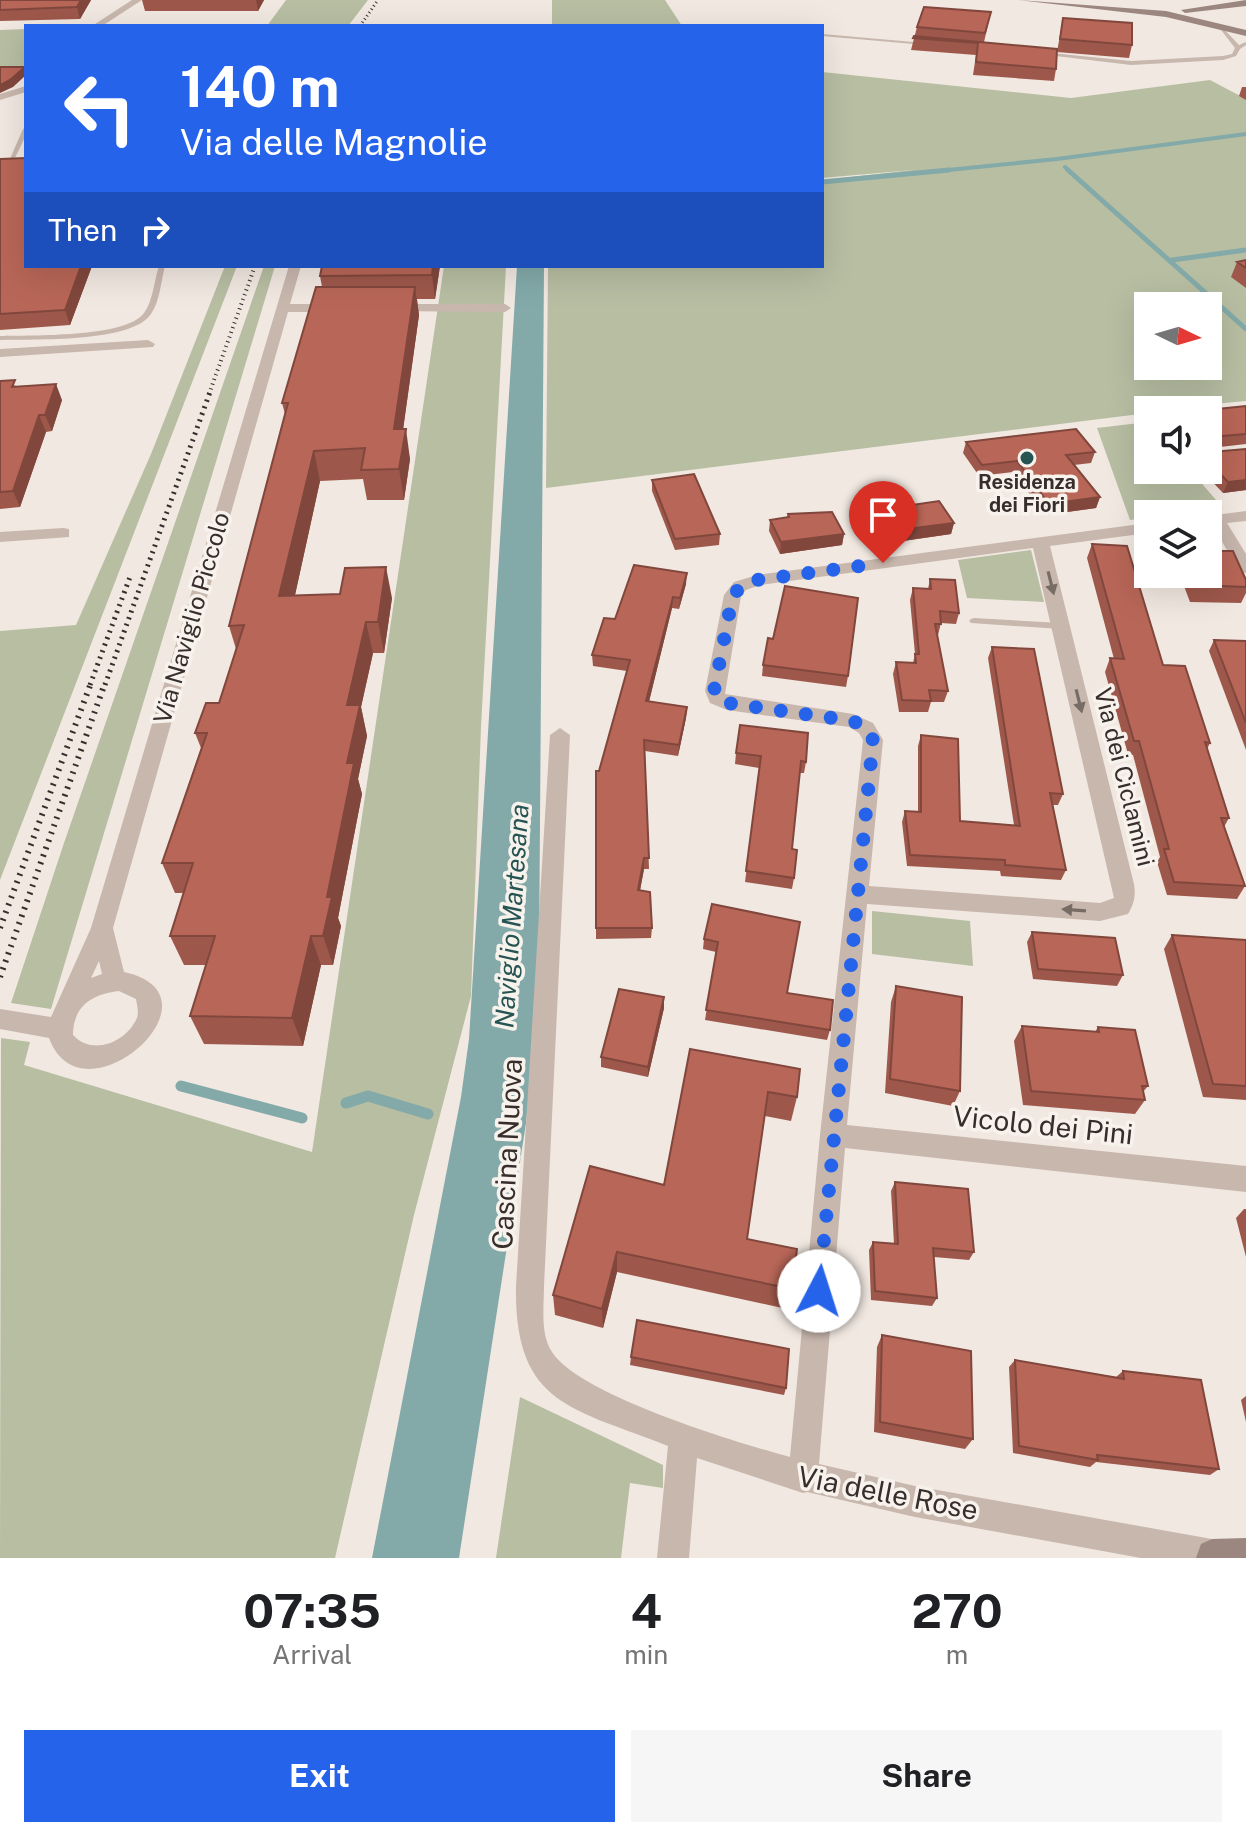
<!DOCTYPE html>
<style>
body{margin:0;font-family:"Public Sans",sans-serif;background:#f6f6f6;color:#202124;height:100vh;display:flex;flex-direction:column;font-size:30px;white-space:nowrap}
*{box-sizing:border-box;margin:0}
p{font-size:26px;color:#757577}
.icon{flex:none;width:44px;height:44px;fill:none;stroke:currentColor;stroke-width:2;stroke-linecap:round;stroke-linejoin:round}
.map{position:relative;height:1558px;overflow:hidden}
.details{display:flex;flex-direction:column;background:#fff;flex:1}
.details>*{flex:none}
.guide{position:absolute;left:24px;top:24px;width:800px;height:244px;border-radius:0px;box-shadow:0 8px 32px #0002;background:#2563eb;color:#fff;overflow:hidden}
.needle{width:52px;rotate:95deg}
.fabs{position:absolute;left:1134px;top:292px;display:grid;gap:16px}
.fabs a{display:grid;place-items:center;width:88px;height:88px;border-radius:0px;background:#fff;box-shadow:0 8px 32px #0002;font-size:40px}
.pin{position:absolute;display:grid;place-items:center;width:68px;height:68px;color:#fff;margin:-82px -34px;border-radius:50% 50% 50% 0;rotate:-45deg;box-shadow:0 0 8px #0007}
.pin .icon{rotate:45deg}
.me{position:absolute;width:88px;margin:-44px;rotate:5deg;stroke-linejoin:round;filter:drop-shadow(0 0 6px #0008)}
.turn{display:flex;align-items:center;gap:28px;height:168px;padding:0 24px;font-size:36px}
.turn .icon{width:104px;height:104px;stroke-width:2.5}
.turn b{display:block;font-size:56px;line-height:68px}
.then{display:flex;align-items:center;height:76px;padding:0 24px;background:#0003;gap:16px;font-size:30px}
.eta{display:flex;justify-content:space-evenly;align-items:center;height:136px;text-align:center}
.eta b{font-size:48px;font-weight:700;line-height:56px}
.cta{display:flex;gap:16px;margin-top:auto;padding:16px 24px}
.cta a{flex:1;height:92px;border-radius:0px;background:#2563eb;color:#fff;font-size:32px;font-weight:700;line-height:92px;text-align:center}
.cta a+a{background:#f6f6f6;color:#202124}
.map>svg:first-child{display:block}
.green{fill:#b7bea2;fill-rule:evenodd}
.water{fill:#83aaa9}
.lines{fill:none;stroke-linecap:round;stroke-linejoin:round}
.stream-far2{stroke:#83aaa9;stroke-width:4}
.stream-far1{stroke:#83aaa9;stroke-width:5}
.stream{stroke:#83aaa9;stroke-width:11}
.lane{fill:#c8b7ad;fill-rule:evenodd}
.street{fill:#c8b7ad;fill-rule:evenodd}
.secondary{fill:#9b877f;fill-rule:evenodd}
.rail-far3{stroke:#372e2b;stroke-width:3;stroke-dasharray:1 3;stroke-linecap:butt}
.rail-far2{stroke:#372e2b;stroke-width:4;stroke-dasharray:1 4;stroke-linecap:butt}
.rail-far1{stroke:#372e2b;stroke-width:5;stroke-dasharray:2 5;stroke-linecap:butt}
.rail{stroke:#372e2b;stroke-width:6;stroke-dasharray:2 6;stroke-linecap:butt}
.wall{fill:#9e584b}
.shaded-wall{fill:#81473d}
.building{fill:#b86657;stroke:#81473d;stroke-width:2}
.oneway{fill:#786c66}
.route{stroke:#2563eb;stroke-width:14;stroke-dasharray:0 25.2}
.poi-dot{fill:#255453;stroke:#f8f2ed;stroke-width:3}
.labels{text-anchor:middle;stroke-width:7;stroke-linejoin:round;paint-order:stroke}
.far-poi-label{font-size:20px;font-weight:bold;fill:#372e2b;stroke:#f8f2ed}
.street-label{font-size:24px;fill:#372e2b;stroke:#f8f2ed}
.water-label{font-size:26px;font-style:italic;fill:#255453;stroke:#f8f2ed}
.near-street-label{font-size:28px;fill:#372e2b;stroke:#f8f2ed}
</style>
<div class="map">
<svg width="1246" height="1558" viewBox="0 0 1246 1558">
<rect width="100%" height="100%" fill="#f1e8e1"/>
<path class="green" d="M 286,0 L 368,0 L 348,26 L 267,26 Z
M 552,0 L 665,0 L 682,26 L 552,26 Z
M 26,29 L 26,70 L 0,69 L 0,30 Z
M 822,72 L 1071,98 L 1210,80 L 1246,99 L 1246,133 L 1194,140 L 1246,135 L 1246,401 L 1148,410 L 1148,413 L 546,488 L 548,266 L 822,266 L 822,180 L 913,170 L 822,178 ZM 1148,306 L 1208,306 L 1208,366 L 1148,366 Z
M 225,266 L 237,266 L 0,880 L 0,631 L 76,625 L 151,454 Z
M 264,266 L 275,266 L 51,1009 L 11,1003 L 64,843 Z
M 444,266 L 506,266 L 481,727 L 471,996 L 414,1215 L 335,1558 L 0,1558 L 1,1038 L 30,1042 L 24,1065 L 312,1152 Z
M 1148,422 L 1148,470 L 1190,470 L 1223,508 L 1148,514 L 1148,518 L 1130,520 L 1097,428 Z
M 1031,550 L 1044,602 L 967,598 L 958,560 Z
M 872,911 L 970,921 L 973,966 L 872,954 Z
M 520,1397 L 663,1465 L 663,1488 L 630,1483 L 621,1558 L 496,1558 Z"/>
<path class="water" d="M 517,266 L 544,266 L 539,961 L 535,1036 L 526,1123 L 459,1558 L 372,1558 L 461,1097 L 469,1039 Z"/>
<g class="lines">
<path class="stream-far2" d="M 1065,167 L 1070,172
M 928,172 L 1057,159 L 1246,134"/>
<path class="stream-far1" d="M 1068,170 L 1246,329
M 822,182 L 949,170
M 1172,260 L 1246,250"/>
<path class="stream" d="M 181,1086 L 302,1118
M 346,1103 L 368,1096 L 428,1114"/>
<path class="lane" d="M 1220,25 L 1239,45 L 1246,42 L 1246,45 L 1240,49 L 1236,56 L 1223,60 L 1131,65 L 1039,54 L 1042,52 L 1131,61 L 1223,56 L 1232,54 L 1235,48 L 1218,26 Z
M 822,34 L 925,43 L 927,44 L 925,45 L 822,36 Z
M 26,127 L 26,135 L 15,158 L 26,159 L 26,163 L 9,161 L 23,129 Z
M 159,266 L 165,266 C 161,281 160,301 151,314 C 132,343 33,339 0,340 L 0,336 C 30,335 126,338 144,313 C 153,301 154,281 159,266 Z
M 974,618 L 1061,623 L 1066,626 L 1061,629 L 971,623 L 969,621 L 971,619 Z"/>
<path class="street" d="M 132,0 L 142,0 L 102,26 L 92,26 Z
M 26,86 L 26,92 L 0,100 L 0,94 Z
M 289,266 L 301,266 L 290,304 L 334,304 L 340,308 L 334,312 L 288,312 L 113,928 L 124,972 C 231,995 82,1128 49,1038 L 0,1029 L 0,1009 L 51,1017 L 91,928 ZM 99,961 L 102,974 L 91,978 ZM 119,991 L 136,999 C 137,1005 139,1012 137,1018 C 126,1043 92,1056 73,1035 C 73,1007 91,994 119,991 Z
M 390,304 L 505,304 L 511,308 L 505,312 L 385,311 L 384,308 Z
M 148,340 L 155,344 L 153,347 L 0,357 L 0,349 Z
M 1246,511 L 1246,521 L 1227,523 L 1246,554 L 1246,573 L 1240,572 L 1212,525 L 1208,526 L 1208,516 Z
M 1148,523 L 1148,533 L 1050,546 L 1134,884 C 1136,897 1134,903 1128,914 L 1100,921 L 867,904 L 847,1125 L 1246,1166 L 1246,1192 L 845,1148 L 819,1464 L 915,1486 L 1212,1539 L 1223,1544 L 1227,1558 L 1141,1558 L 915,1517 L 807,1492 L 803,1493 L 697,1458 L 689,1558 L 657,1558 L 668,1446 C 573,1408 514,1406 516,1286 L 550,735 L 560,728 L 570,735 L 544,1286 C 544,1306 540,1334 552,1352 C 579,1395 738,1443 790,1457 L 820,1135 L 863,740 L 859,733 L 849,727 L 727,710 L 710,703 L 705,691 L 724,595 L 734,582 L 757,575 ZM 1033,548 L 1114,898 L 1100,903 L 869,886 L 883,740 L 873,723 L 853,714 L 725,694 L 741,596 L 746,590 L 760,585 Z
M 63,528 L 69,529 L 69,537 L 0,542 L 0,532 Z"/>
<path class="secondary" d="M 1018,0 L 1166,11 L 1246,30 L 1246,36 L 1166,17 Z
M 1246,0 L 1246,6 L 1185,13 L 1181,10 Z
M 1246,1538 L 1246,1558 L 1196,1558 L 1201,1544 L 1212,1539 Z"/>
<path class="rail-far3" d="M 360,26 L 378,0"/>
<path class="rail-far2" d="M 209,394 L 255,266"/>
<path class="rail-far1" d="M 90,685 L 130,577
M 105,685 L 210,392"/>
<path class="rail" d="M 0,928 L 91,683
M 0,977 L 105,683"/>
</g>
<path class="wall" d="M 0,0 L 91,0 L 80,19 L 0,21 Z
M 142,0 L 264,0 L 258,11 L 145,11 Z
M 991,12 L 984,42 L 1056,69 L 1054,81 L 973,75 L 976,55 L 911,50 L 917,27 Z
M 1063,18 L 1132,45 L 1129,58 L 1057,52 Z
M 1242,87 L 1246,87 L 1246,100 L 1239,96 Z
M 0,159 L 92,266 L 70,325 L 0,330 Z
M 1246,260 L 1246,288 L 1231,277 L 1237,262 Z
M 322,266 L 440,266 L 435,299 L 417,299 L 419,315 L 403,429 L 410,459 L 404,500 L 367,500 L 363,479 L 320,481 L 295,595 L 392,598 L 384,653 L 373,653 L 361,707 L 367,736 L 358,779 L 362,794 L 338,918 L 341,926 L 333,965 L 321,965 L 303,1046 L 204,1044 L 190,1016 L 206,965 L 184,965 L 170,936 L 184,893 L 175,893 L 162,863 L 201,748 L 195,733 L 219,703 L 236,649 L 229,626 L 285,414 L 282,403 L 322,287 L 320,276 Z
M 0,381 L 62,400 L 52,431 L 46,432 L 20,507 L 0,509 Z
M 1246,406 L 1246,444 L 1211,448 L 1211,452 L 1246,449 L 1246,490 L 1223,493 L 1201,470 L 1208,470 L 1208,410 Z
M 966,442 L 1095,452 L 1091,463 L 1074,465 L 1100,497 L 1096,508 L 1045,515 L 1013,472 L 979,476 L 963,453 Z
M 652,480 L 720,534 L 719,545 L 675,550 L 652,491 Z
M 878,510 L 954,523 L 951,534 L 889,543 L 876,521 Z
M 788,514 L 844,534 L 842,545 L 780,554 L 769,531 L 770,520 L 787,518 Z
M 1092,544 L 1210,743 L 1207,749 L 1229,818 L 1224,827 L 1245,886 L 1237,899 L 1167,895 L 1157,862 L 1160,857 L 1133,755 L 1128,754 L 1105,672 L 1110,658 L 1114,659 L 1087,558 Z
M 1218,551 L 1246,580 L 1246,593 L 1241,603 L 1190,602 L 1184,586 L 1179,587 L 1174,574 L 1208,574 Z
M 930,579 L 959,613 L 956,624 L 941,623 L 938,635 L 937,635 L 948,691 L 944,702 L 931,702 L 928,712 L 899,712 L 893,674 L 896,662 L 913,663 L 915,654 L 910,600 L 913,588 L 928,589 Z
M 686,584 L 679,609 L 672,608 L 649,702 L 687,707 L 686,718 L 678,756 L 645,751 L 649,869 L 644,869 L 640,890 L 652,928 L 651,938 L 596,939 L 596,771 L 599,771 L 627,671 L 593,666 L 592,655 L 615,619 Z
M 773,639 L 848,676 L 846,687 L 762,676 L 763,665 Z
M 1214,640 L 1246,641 L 1246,750 L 1209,651 Z
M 992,647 L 1063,794 L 1058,805 L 1053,805 L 1066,870 L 1061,880 L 1001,876 L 1000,871 L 907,866 L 902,822 L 905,811 L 918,812 L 918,746 L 921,735 L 960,821 L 1014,825 L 988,658 Z
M 736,753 L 806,762 L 804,773 L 800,773 L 792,849 L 794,878 L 792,889 L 745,882 L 759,768 L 735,764 Z
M 712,904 L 787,993 L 830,1030 L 827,1040 L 705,1020 L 716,952 L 703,949 L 704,939 Z
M 1032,932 L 1123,975 L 1117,986 L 1033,979 L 1027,942 Z
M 1172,935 L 1246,940 L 1246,1100 L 1203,1097 L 1164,949 Z
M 896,986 L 960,1091 L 953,1106 L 885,1093 L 891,1002 Z
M 664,997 L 664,1008 L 648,1077 L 601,1067 L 601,1057 Z
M 1022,1026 L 1095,1032 L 1098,1027 L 1148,1086 L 1143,1092 L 1145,1100 L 1135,1114 L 1023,1105 L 1014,1041 Z
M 690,1049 L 797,1097 L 791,1121 L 765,1116 L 747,1239 L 792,1289 L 787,1309 L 617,1272 L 603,1328 L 555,1315 L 553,1295 L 664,1185 Z
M 895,1182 L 974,1252 L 969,1260 L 934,1257 L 937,1298 L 932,1306 L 871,1300 L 869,1250 L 873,1242 L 894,1244 L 891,1191 Z
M 1244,1209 L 1246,1209 L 1246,1257 L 1236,1218 Z
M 882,1335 L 973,1439 L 965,1449 L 874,1432 L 877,1347 Z
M 631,1357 L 786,1388 L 784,1395 L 630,1365 Z
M 1015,1360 L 1116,1377 L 1123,1371 L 1219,1469 L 1210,1475 L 1096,1462 L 1090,1467 L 1013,1453 L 1009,1367 Z
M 1246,1396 L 1246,1422 L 1241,1400 Z"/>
<path class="shaded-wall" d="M 81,0 L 91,0 L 80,19 L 77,7 Z
M 256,0 L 264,0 L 258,11 Z
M 25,67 L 26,75 L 13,87 L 0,93 L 0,85 Z
M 81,266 L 92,266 L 70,325 L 65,310 Z
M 433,266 L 440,266 L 435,299 L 432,275 Z
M 415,287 L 419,315 L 399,459 L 394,429 Z
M 56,384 L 62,400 L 52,431 L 45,415 Z
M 39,415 L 46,432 L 20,507 L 13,491 Z
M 406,429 L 410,459 L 404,500 L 399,469 Z
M 314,451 L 320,481 L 288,627 L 279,596 Z
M 1246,480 L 1246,490 L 1223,493 L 1228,482 Z
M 1100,497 L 1096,508 L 1045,515 L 1049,504 Z
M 954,523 L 951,534 L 889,543 L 891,531 Z
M 844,534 L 842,545 L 780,554 L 781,542 Z
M 386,567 L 392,598 L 384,653 L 378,622 Z
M 687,573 L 686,584 L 679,609 L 680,598 Z
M 1185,574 L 1189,574 L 1184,586 L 1179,587 Z
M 673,597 L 672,608 L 646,713 L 646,701 Z
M 366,622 L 373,653 L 361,707 L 367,736 L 358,779 L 362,794 L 338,918 L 341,926 L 333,965 L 323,936 L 327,897 L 347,763 L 347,705 Z
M 687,707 L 686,718 L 678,756 L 679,745 Z
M 644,858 L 644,869 L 638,901 L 638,890 Z
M 311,936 L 321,965 L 303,1046 L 292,1018 Z
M 664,997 L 664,1008 L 648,1077 L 648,1067 Z
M 617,1252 L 617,1272 L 603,1328 L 602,1309 Z"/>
<path class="building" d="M 0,0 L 81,0 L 77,7 L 0,10 Z
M 924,7 L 991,12 L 985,33 L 917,27 Z
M 1063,18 L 1132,23 L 1132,45 L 1060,39 Z
M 914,36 L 1057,49 L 1056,69 L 976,62 L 978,43 L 913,38 Z
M 0,67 L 25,67 L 10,80 L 0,85 Z
M 26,158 L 26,266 L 81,266 L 65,310 L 0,314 L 0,159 Z
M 1246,260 L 1246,268 L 1237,262 Z
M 322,266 L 433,266 L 432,275 L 320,276 Z
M 316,287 L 415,287 L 394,429 L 406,429 L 399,469 L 361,470 L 365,448 L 314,451 L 279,596 L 340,594 L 345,568 L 386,567 L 378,622 L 366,622 L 347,705 L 360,705 L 347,763 L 354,763 L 327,897 L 332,897 L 323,936 L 311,936 L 292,1018 L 190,1016 L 215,936 L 170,936 L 193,863 L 162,863 L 207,733 L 195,733 L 206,703 L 219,703 L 244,625 L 229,626 L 288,403 L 282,403 Z
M 15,380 L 12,387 L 56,384 L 45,415 L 39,415 L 13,491 L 0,492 L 0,381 Z
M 1246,406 L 1246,434 L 1212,437 L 1211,452 L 1246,449 L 1246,480 L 1228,482 L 1208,461 L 1208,410 Z
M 1076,429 L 1095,452 L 1066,455 L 1100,497 L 1049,504 L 1017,461 L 982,465 L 966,442 Z
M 694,474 L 720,534 L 675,539 L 652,480 Z
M 939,501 L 954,523 L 891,531 L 878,510 Z
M 832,512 L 844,534 L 781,542 L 770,520 L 789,517 L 788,514 Z
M 1208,530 L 1218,551 L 1233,551 L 1246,580 L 1246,587 L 1198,585 L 1193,574 L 1208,574 Z
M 1092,544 L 1127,546 L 1163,665 L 1185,666 L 1210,743 L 1205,742 L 1229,818 L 1221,818 L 1245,886 L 1174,882 L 1164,849 L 1169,849 L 1139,741 L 1134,741 L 1110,658 L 1124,659 Z
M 634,565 L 687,573 L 680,598 L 673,597 L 646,701 L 687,707 L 679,745 L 644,740 L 649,858 L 644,858 L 638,890 L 650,892 L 652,928 L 596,928 L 596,771 L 599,771 L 630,660 L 592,655 L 604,618 L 615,619 Z
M 930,579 L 955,580 L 959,613 L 940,611 L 941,624 L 935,624 L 948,691 L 929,690 L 931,701 L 902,700 L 896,662 L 916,663 L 915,654 L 919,654 L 913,588 L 931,589 Z
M 785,586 L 858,598 L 848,676 L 763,665 L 768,638 L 773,639 Z
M 1214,640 L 1246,641 L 1246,723 Z
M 992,647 L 1034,649 L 1063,794 L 1050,793 L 1066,870 L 1005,865 L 1005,860 L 910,855 L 905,811 L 921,812 L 921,735 L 958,739 L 960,821 L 1020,826 Z
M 740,725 L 808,733 L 806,762 L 801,761 L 792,849 L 797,850 L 794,878 L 746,871 L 761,756 L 736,753 Z
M 712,904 L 800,922 L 787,993 L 833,1000 L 830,1030 L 706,1010 L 718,942 L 704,939 Z
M 1032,932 L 1115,938 L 1123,975 L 1038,969 Z
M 1172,935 L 1246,940 L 1246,1086 L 1213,1084 Z
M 896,986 L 962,997 L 960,1091 L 890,1079 Z
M 619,989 L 664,997 L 648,1067 L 601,1057 Z
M 1022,1026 L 1099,1032 L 1098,1027 L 1135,1030 L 1148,1086 L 1142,1086 L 1145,1100 L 1031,1091 Z
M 690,1049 L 800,1069 L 797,1097 L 768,1092 L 747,1239 L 797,1249 L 792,1289 L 617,1252 L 602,1309 L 553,1295 L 590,1166 L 664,1185 Z
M 895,1182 L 968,1189 L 974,1252 L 933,1248 L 937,1298 L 875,1291 L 873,1242 L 898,1244 Z
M 637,1320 L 789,1349 L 786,1388 L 631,1357 Z
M 882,1335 L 971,1351 L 973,1439 L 880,1422 Z
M 1015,1360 L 1124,1379 L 1123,1371 L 1201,1380 L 1219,1469 L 1097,1455 L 1098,1460 L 1019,1446 Z"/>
<defs><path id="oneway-solid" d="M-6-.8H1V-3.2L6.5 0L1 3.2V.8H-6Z" transform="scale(2)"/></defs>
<g class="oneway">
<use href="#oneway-solid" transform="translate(1051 583) rotate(76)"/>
<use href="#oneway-solid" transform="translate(1079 701) rotate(76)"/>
<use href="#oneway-solid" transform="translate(1074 910) rotate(-176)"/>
</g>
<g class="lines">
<path class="route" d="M 819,1291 L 873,740 L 866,728 L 853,721 L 727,703 L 717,698 L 714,691 L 732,599 L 740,586 L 757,580 L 883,563"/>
</g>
<circle class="poi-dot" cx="1027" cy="458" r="8"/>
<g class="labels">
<g class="far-poi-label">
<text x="1027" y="489">Residenza<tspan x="1027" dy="23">dei Fiori</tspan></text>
</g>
<g class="street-label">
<text transform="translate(192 618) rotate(-74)" y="8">Via Naviglio Piccolo</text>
<text transform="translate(1124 777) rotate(76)" y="8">Via dei Ciclamini</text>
</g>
<g class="water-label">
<text transform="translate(512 916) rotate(-86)" y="9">Naviglio Martesana</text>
</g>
<g class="near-street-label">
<text transform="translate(1043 1125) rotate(6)" y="10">Vicolo dei Pini</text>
<text transform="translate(507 1154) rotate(-87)" y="10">Cascina Nuova</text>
<text transform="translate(888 1493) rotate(11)" y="10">Via delle Rose</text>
</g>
</g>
</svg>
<div class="fabs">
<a><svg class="needle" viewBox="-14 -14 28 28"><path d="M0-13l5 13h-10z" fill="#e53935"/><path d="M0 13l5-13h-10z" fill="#757577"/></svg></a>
<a><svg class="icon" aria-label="sound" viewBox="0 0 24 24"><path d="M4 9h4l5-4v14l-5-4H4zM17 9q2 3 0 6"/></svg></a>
<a><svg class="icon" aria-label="layers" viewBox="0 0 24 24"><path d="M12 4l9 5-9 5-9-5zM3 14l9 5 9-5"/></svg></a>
</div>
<div class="pin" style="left:883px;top:563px;background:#d93025"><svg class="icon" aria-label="arrive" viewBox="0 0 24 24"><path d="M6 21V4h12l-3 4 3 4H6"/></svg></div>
<svg class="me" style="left:819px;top:1291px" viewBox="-20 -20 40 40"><circle r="19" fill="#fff"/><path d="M0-13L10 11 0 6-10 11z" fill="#2563eb"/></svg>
<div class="guide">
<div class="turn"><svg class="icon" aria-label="left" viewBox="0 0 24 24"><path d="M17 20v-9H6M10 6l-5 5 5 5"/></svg><div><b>140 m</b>Via delle Magnolie</div></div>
<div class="then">Then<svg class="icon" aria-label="right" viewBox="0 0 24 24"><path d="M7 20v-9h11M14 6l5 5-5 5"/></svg></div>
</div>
</div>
<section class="details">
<div class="eta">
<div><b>07:35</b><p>Arrival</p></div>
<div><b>4</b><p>min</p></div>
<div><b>270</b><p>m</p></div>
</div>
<div class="cta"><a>Exit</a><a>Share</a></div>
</section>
